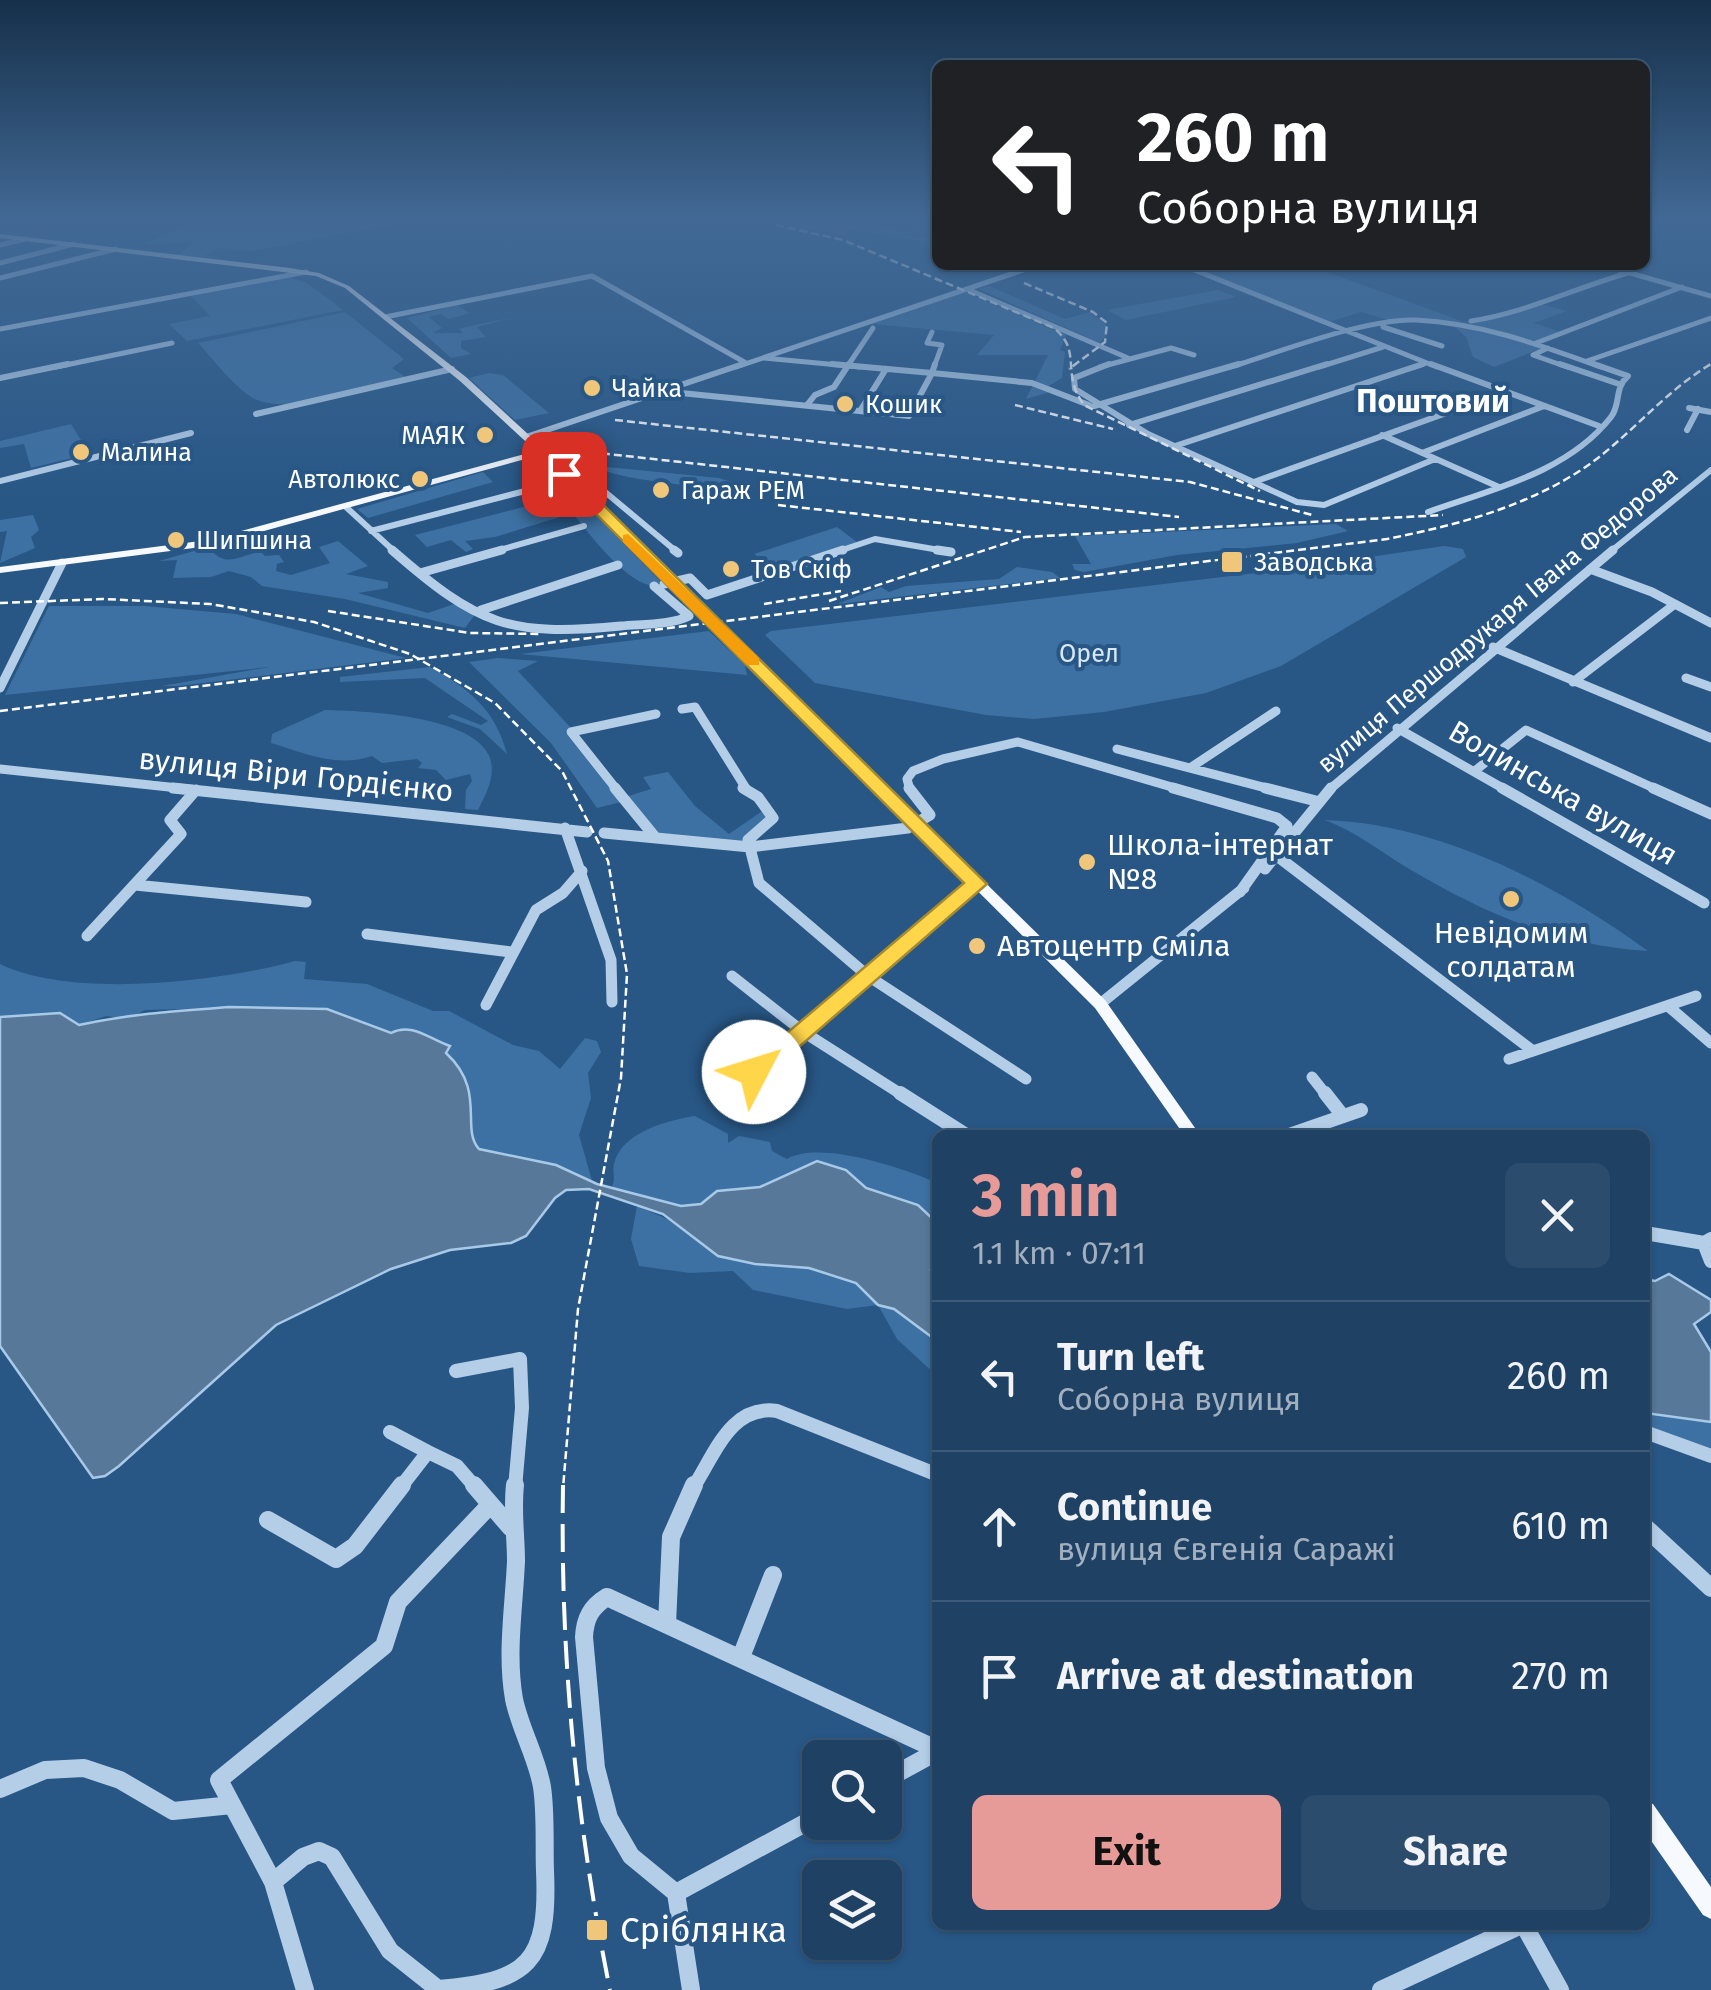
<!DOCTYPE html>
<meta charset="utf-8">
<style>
body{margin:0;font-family:"Fira Sans",sans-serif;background:#2b4c6d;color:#f1f3f6;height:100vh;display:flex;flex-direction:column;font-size:38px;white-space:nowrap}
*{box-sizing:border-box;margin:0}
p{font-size:32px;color:#a1afbf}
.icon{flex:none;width:55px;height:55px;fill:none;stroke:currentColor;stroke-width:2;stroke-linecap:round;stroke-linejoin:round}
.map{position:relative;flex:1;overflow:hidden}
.details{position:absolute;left:932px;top:1130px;width:718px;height:800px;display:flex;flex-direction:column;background:#1e4164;border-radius:15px;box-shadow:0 2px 8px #0004,0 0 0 2px #3c5a78}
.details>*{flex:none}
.top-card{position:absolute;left:932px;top:60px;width:718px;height:210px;border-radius:15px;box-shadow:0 2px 8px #0004,0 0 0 2px #3c5a78;background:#202124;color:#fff;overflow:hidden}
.fabs{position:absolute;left:802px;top:1740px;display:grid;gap:20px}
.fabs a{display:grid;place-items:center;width:100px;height:100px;border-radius:15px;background:#1e4164;box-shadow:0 2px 8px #0004,0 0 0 2px #3c5a78;font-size:50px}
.pin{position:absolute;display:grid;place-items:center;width:85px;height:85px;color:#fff;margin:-42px;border-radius:20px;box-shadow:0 5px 15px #0006}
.me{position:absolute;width:110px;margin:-55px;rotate:50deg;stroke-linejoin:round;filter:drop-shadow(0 0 8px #0008)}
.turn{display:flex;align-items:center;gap:35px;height:210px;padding:0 40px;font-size:45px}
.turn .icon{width:130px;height:130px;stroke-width:2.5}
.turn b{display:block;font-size:70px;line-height:85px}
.round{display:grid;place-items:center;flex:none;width:105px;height:105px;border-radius:15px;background:#2b4c6d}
.overview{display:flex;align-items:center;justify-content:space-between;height:170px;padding:0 40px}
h1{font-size:60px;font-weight:700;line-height:75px;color:#e69b98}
.cta{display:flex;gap:20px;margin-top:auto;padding:20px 40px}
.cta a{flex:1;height:115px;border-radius:15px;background:#e69b98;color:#111;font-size:40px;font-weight:700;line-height:115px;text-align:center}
.cta a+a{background:#2b4c6d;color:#f1f3f6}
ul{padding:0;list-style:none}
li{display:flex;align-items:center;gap:30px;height:150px;padding:0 40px;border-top:2px solid #3c5a78}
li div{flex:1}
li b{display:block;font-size:38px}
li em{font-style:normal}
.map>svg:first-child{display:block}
.green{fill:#3d71a3}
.water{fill:#587899;stroke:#a8cae8;stroke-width:2.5}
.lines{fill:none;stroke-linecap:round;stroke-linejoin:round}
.minor-far5{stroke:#b4cee8;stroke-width:5}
.minor-far4{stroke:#b4cee8;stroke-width:6}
.minor-far3{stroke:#b4cee8;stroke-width:9}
.minor-far2{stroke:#b4cee8;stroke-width:11}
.minor-far1{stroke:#b4cee8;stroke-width:14}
.minor{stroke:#b4cee8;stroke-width:18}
.major{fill:#f6f9fe;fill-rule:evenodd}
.rail-far1{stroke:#fff;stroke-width:2.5;stroke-dasharray:8 4;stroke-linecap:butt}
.rail{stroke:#fff;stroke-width:4;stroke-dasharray:28 11;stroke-linecap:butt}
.route{fill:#ffd54a;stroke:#a68a30;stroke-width:2.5}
.slow{fill:#f59e0b}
.poi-dot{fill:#efc67a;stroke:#285786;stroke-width:4}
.labels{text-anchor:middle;stroke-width:8;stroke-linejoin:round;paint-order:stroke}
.far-poi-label{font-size:25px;fill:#fff;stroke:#285786;text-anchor:start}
.far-street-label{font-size:25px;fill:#fff;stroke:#285786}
.far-park-label{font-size:25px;fill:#d7e7f6;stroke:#285786}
.street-label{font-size:30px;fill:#fff;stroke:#285786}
.poi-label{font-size:30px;fill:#fff;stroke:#285786;text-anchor:start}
.far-district-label{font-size:32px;font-weight:bold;fill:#fff;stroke:#285786}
.near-poi-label{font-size:35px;fill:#fff;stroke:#285786;text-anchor:start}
</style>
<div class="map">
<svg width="1711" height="1990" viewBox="0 0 1711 1990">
<rect width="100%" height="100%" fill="#285786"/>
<path class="green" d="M 197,221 L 410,221 L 251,251 L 219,248 L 205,255 L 223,258 L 219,258 L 178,255 L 193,242 L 144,244 Z
M 762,221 L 830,221 L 834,225 L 872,221 L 877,227 L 910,232 L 937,221 L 937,230 L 898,235 L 937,240 C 906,243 875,231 843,229 L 847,234 L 836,234 Z
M 1182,265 L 1308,265 L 1464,322 L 1540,304 L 1567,311 L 1534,323 L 1563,333 L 1537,343 L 1545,347 L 1494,367 L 1473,357 L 1466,337 L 1456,328 L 1436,322 L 1388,320 L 1361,312 L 1325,323 Z
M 289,277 L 307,283 L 343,310 L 187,341 L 169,324 L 210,316 L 191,296 Z
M 989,286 L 1065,319 L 1090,312 L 1105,324 L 1106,336 L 1100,343 L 979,289 Z
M 1218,290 L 1236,297 L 1126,320 L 1107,310 Z
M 965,292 L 1066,335 L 1060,350 L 1065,352 L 1062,378 L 1047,387 L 1050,392 L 1026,399 L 1048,355 L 977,355 L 994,335 L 871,324 Z
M 457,305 L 470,313 L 449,319 L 441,314 L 429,317 L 442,328 L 433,333 L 463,333 L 459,329 L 465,327 L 515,317 L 477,327 L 486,337 L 461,341 L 461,348 L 471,354 L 451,358 L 407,318 Z
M 345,312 L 404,359 L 392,368 L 407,378 C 371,386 286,417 253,398 C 233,386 214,360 198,343 Z
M 489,373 L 503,375 L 549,413 L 515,420 L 469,378 Z
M 71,424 L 86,448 L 76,451 L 76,457 L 31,468 L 24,444 L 0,448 L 0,441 Z
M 597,466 L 719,478 L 744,486 C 729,492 606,479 597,466 Z
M 483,472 L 493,482 L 368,518 L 357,509 Z
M 562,481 L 661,582 L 654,586 C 620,583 574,512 551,486 Z
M 558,498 L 573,513 L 495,537 L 465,541 L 473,549 L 466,552 L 451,540 L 427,547 L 415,535 Z
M 33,515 L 39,530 L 31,537 L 35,548 L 0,563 L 7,531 L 0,532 L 0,520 Z
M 1336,524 L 1348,531 L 1297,543 L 1177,555 L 1084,572 L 1075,570 L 1072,564 L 1091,564 L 1075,536 Z
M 837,527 L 857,542 L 777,569 L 754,554 Z
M 338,541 L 368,566 L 346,574 L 388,582 L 388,588 L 358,593 L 428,613 L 457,603 L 477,612 L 465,628 L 345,599 L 262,586 L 251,577 L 229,571 L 211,577 L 173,578 L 177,560 L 159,561 L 208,547 C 227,570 238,555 261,552 L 265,556 L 279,555 L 284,562 L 277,564 L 276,571 L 291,575 L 330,563 L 319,547 Z
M 1444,546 L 1463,549 L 1466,557 L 1281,666 L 1206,693 L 1104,712 L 1034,719 L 986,715 L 815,683 L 765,635 L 771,631 L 1289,569 Z
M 1017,567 L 1052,572 L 1060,578 L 837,604 L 881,587 L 889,592 L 906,586 L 999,579 Z
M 49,606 L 144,606 L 236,614 L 406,658 L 178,686 L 162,686 L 269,667 L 5,695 Z
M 709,631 L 745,665 L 747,675 L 520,654 Z
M 498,658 L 538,661 L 518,671 L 572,729 L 565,732 L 621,802 L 597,808 L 551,743 L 469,662 Z
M 430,667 C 469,689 495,709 507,754 L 480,729 L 447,717 L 452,714 L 481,725 L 488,721 L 425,678 L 340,682 L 340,677 Z
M 325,710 C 363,711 475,715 490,758 C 496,776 486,794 478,810 L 465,809 L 466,790 L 472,781 L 470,774 L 446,780 L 436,770 L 418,768 L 422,763 L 417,759 L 382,763 L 372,756 C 336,768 304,753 271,743 L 272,734 Z
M 668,772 L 695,806 L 729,834 L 761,812 L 758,797 L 773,818 L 748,843 L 655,837 L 622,798 L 651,789 L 643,777 Z
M 1325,820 C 1440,824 1556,884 1648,951 C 1559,945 1487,915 1411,870 C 1382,853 1357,832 1325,820 Z
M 295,961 L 306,962 L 304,979 L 367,984 L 433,1011 L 449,1011 L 513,1045 L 539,1051 L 560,1069 L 585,1038 L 597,1041 L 601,1052 L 588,1073 L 591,1098 L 579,1135 L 592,1181 L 556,1165 L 479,1149 C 460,1128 487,1091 446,1053 L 450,1046 C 429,1039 411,1021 391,1033 L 327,1010 L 275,1011 L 254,1007 L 145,1010 L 127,1019 L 106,1016 L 79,1025 L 60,1013 L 0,1017 L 0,964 C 72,999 219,982 295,961 Z
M 695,1116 L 728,1134 L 728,1143 L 739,1136 L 770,1142 L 772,1151 L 787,1159 C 820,1140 903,1168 937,1183 L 937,1244 L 918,1205 L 866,1188 L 846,1170 L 817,1161 L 760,1187 L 717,1191 L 701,1204 L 681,1206 L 612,1187 C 616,1178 612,1173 614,1164 C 621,1132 669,1120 695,1116 Z
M 637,1206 L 683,1226 L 718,1256 L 755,1264 L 809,1268 L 856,1283 L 878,1305 L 894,1309 L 937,1341 L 937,1376 L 897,1339 L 878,1305 L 847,1309 L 753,1290 L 733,1271 L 690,1273 L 639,1266 L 631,1239 Z
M 1645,1413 L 1711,1422 L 1711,1451 L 1645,1430 Z"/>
<path class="water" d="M 229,1007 L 327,1009 L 391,1033 C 412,1022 429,1039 450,1046 L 446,1053 C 487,1091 460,1128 479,1149 L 556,1165 L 597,1184 L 681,1206 L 701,1204 L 717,1191 L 760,1187 L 817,1161 L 846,1170 L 866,1188 L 918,1205 L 934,1220 L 937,1260 L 931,1270 L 937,1292 L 937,1341 L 894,1309 L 878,1305 L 856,1283 L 809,1268 L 755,1264 L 718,1256 L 663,1214 L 589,1189 L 566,1190 L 555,1198 L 526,1236 L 511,1243 L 450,1250 L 391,1269 L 276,1325 L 119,1466 L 105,1476 L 93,1478 L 0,1346 L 0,1017 L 60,1013 L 79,1025 C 130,1014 176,1011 229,1007 Z
M 1669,1274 L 1711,1300 L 1711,1312 L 1694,1324 L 1711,1352 L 1711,1422 L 1645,1413 L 1645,1279 L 1655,1281 Z"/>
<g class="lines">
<path class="minor-far5" d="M 0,245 L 25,239
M 0,263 L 74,244
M 1182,265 L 1437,367
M 1602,265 L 1711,296
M 0,278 L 116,249
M 967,289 L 1128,358
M 385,317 L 592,276 L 746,363
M 1471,321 C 1525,313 1575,288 1628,273
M 1383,327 L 1442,346
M 0,329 L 306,272
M 932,332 L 927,343 L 942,345 L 934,367
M 1536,343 L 1682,287
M 1548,348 L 1533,355 L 1567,367
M 764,358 L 860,367
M 1587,361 L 1711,318
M 56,367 L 172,343
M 736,367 L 1038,265
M 847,367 L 873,328
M 1100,367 L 1171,348 L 1194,355
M 1230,367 C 1280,352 1366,318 1416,320 C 1481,323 1540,345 1601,367
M 1319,367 L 1383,347
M 1415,367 L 1426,363"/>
<path class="minor-far4" d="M 935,364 L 932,373 L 1032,383 L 1089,405
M 1109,364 L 1074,378 L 1075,389 L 1148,434 L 1297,502 L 1324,505 L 1435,459
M 1431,364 L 1599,426
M 1560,364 L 1619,384
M 0,378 L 68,364
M 671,392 L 909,416 L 932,373 L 832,364
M 807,405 L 815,395 L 834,387 L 849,364
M 1094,406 L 1239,364
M 1689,408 L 1711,412
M 860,411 L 886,369
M 256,414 L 452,369
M 1129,425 L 1327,364
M 1687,430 L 1698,409
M 1382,435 L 1499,487
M 526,437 L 743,364
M 1175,446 L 1423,364
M 541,452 L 568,461 L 677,552
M 1422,453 L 1544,406
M 0,481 L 191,433
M 1251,483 L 1505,392
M 537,488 L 551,486
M 346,507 L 395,552
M 1428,512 C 1492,489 1567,473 1611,417 C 1621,404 1614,388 1628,376 L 1594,364
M 371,531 L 529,490
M 493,552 L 584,526
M 836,552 L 875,539 L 951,552
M 1610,552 L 1711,470"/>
<path class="minor-far3" d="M 392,550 C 478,625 508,637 621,626 C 642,624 671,625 689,616 L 654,586
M 674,550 L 678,553
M 937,550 L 951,552
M 1590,569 L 1652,592 L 1711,623
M 420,573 L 502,550
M 664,584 L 690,578 L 707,595 L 843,550
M 481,610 L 618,565
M 1493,647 L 1711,738
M 1686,678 L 1711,687
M 1573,682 L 1675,604
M 0,688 L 62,563
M 682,709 L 695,707 L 747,790
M 1397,728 L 1506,790
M 1117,749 L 1274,790
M 1190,768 L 1276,711
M 0,769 L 197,790
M 1476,770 L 1526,730 L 1658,790
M 617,790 L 571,732 L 656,714
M 910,790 L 907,779 L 913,771 L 943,759 L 1018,742 L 1182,790
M 1329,790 L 1613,550"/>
<path class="minor-far2" d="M 173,788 L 587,832
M 615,788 L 655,837
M 743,788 L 758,797 L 773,818 L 748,840 L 759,883 L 868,976 L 1026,1079
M 1173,788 L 1277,818 L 1287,826 L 1240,892
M 1265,788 L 1316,801
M 1502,788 L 1704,903
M 1653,788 L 1711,814
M 565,828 L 611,960 L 612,1002
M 604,833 L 750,847 L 908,828 L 930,815 L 909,788
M 1277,856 L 1533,1051 L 1509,1059
M 1265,869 L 1331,788
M 135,885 L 306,902
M 367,934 L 511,952
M 87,936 L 181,834 L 170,820 L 196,790
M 732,976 L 802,1031 L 904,1096
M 1100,1004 L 1244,888
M 486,1005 L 536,910 L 563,893 L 582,871
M 1668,1006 L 1711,1043
M 1533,1051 L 1696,996
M 753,1072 L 977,884
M 1312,1077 L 1327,1096"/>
<path class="minor-far1" d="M 900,1093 L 966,1135
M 1325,1093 L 1343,1116
M 1289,1135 L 1361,1110
M 1645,1233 L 1704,1243 L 1711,1239
M 1704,1243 L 1711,1261
M 456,1371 L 520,1359 L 522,1408 L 515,1488
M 390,1432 L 428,1452
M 1645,1432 L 1711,1456
M 400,1488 L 428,1452 L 457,1466 L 476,1488
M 693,1488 C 715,1454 731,1404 777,1411 L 938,1475"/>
<path class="minor" d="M 474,1485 L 511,1528
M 268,1520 L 336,1559 L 355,1546 L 402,1485
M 1646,1528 L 1711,1588
M 667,1624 L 671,1537 L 694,1485
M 741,1657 L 773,1575
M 885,1780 L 938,1751
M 0,1789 L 45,1770 L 84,1768 L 120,1780 L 173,1811 L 232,1805
M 273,1882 L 303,1857 L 319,1851 L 332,1857 L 390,1951 L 438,1989 C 529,1982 549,1962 545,1871 C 544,1844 546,1814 542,1787 C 537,1757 520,1729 514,1699 C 506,1654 514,1607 516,1561 C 516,1536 512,1512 515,1485
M 676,1893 L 820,1815
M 1524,1925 L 1560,1990
M 305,1990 L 273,1882 L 219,1780 L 384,1646 L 398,1602 L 490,1505
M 691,1990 L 676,1893 L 631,1856 L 609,1818 L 596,1768 L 584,1637 C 585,1618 591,1607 607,1597 L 938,1750
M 1381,1990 L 1521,1925"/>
<path class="major" d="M 0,234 L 290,268 L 319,273 L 349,286 L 466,377 L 529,435 L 1105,1000 L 1200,1135 L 1184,1135 L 1095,1008 L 540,455 L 209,546 L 0,573 L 0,567 L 208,540 L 536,451 L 460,381 L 345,288 L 316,276 L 0,238 Z
M 1645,1801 L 1653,1804 L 1711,1887 L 1711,1919 L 1703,1915 L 1645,1832 Z"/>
<path class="rail-far1" d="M 776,225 L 843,240 L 1054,328 C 1083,352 1060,372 1084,405 L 1260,491
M 1024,283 L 1093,312 L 1107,323 L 1105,342 L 1069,369
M 1015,405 L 1113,429
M 615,420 L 1190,482 L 1312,515
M 590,452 L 1179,517
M 778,505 L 1021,532
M 829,601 L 1025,537 L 1443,515
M 0,603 L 103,599 L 210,604 L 314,622 L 410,654 L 495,703 L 562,771 L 608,861 L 627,974 L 621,1078 L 578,1309 L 563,1488
M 764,604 L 841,591
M 328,611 L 470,633 L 541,634
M 0,711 L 1387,539 C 1457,525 1527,507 1587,466 C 1631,435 1664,392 1711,364"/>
<path class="rail" d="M 563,1485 C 560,1656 576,1822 610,1990"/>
</g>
<linearGradient id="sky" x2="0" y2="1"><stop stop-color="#16304a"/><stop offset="0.44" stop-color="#426995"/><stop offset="1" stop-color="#426995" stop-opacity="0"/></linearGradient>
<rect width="1711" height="499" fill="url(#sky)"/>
<path class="route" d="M 559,471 L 569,471 L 987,884 L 762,1079 L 754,1082 L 741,1072 L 964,883 L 559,477 Z"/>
<path class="slow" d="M 628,534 L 759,658 L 759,665 L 747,665 L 623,542 L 623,535 Z"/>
<g class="poi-dot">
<circle cx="592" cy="388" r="10"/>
<circle cx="845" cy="404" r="10"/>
<circle cx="485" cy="435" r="10"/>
<circle cx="81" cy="452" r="10"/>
<circle cx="420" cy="479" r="10"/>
<circle cx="661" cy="490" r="10"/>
<circle cx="176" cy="540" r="10"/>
<rect x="1220" y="550" width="24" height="24" rx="5"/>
<circle cx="731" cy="569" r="10"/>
<circle cx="1087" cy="862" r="10"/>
<circle cx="1511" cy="899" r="10"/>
<circle cx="977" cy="946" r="10"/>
<rect x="585" y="1918" width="24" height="24" rx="5"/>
</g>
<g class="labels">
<g class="far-poi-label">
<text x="612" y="397">Чайка</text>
<text x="865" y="413">Кошик</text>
<text x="465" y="444" text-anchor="end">МАЯК</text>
<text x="101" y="461">Малина</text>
<text x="400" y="488" text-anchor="end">Автолюкс</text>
<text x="681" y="499">Гараж РЕМ</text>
<text x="196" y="549">Шипшина</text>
<text x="1254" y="571">Заводська</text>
<text x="751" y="578">Тов Скіф</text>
</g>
<g class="far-street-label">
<text transform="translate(1497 619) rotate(-40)" y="9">вулиця Першодрукаря Івана Федорова</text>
</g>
<g class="far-park-label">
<text x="1089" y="662">Орел</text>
</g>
<g class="street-label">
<text transform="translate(296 775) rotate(6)" y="10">вулиця Віри Гордієнко</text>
<text transform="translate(1563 793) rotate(30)" y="10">Волинська вулиця</text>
</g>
<g class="poi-label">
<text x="1107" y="855">Школа-інтернат<tspan x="1107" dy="34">№8</tspan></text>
<text x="1511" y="943" text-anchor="middle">Невідомим<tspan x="1511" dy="34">солдатам</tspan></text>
<text x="997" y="956">Автоцентр Сміла</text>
</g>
<g class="far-district-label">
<text x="1433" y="412">Поштовий</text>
</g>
<g class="near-poi-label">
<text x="620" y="1942">Сріблянка</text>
</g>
</g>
</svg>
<div class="fabs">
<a><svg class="icon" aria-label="search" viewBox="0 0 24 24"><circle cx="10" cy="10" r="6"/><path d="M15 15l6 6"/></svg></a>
<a><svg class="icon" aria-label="layers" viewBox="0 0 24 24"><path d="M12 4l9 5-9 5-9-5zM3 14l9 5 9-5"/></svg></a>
</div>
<div class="pin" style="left:564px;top:474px;background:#d93025"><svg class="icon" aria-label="arrive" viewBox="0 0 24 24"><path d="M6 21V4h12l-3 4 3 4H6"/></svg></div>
<svg class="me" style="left:754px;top:1072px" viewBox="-20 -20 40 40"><circle r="19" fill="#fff"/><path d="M0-13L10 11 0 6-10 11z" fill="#ffd54a"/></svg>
<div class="top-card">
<div class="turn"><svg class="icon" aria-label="left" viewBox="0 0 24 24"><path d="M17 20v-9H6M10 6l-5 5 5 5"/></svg><div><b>260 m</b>Соборна вулиця</div></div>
</div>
<section class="details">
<div class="overview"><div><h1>3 min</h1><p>1.1 km · 07:11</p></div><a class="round"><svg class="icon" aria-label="close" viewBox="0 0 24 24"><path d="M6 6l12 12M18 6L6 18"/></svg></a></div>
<ul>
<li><svg class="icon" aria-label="left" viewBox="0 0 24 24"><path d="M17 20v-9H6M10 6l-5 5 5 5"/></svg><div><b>Turn left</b><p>Соборна вулиця</p></div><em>260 m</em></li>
<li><svg class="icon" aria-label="ahead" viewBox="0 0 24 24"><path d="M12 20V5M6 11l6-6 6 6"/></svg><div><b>Continue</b><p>вулиця Євгенія Саражі</p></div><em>610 m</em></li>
<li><svg class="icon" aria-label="arrive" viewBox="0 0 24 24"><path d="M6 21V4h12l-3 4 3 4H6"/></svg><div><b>Arrive at destination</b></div><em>270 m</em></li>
</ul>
<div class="cta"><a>Exit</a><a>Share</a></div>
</section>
</div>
